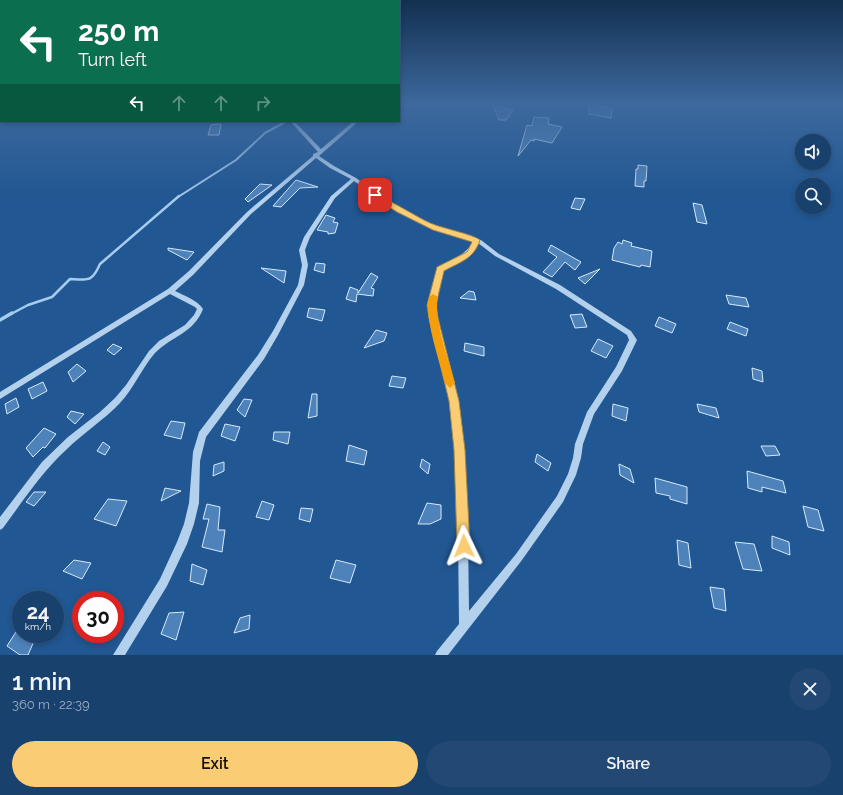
<!DOCTYPE html>
<meta charset="utf-8">
<style>
body{margin:0;font-family:Raleway,sans-serif;background:#224873;color:#f1f3f6;height:100vh;display:flex;flex-direction:column;font-size:15px;white-space:nowrap}
*{box-sizing:border-box;margin:0}
p{font-size:13px;color:#9fafc2}
.icon{flex:none;width:22px;height:22px;fill:none;stroke:currentColor;stroke-width:2;stroke-linecap:round;stroke-linejoin:round}
.map{position:relative;height:655px;overflow:hidden}
.sheet{display:flex;flex-direction:column;background:#19416e;flex:1}
.sheet>*{flex:none}
.guide{position:absolute;left:0px;top:0px;width:400px;height:122px;box-shadow:0 2px 6px #0003,0 0 0 1px #375a81;background:#0b6e4f;color:#fff;overflow:hidden}
.tools{position:absolute;left:795px;top:134px;display:grid;gap:8px}
.tools a{display:grid;place-items:center;width:36px;height:36px;border-radius:50%;background:#19416e;box-shadow:0 2px 6px #0003,0 0 0 1px #375a81;font-size:20px}
.speed{position:absolute;left:12px;top:591px;display:flex;gap:8px;font-size:20px;font-weight:700;text-align:center}
.speed>*{display:grid;place-content:center;width:52px;height:52px;border-radius:50%;background:#19416e;box-shadow:0 2px 6px #0003,0 0 0 1px #375a81;line-height:1}
.speed small{font-size:10px;font-weight:400}
.speed .limit{border:6px solid #d22;background:#fff;color:#111}
.pin{position:absolute;display:grid;place-items:center;width:34px;height:34px;color:#fff;margin:-17px;border-radius:8px;box-shadow:0 2px 6px #0006}
.me{position:absolute;width:44px;margin:-22px;rotate:358deg;stroke-linejoin:round;filter:drop-shadow(0 0 3px #0008)}
.turn{display:flex;align-items:center;gap:14px;height:84px;padding:0 12px;font-size:18px}
.turn .icon{width:52px;height:52px;stroke-width:2.5}
.turn b{display:block;font-size:28px;line-height:34px}
.lanes{display:flex;align-items:center;height:38px;padding:0 12px;background:#0003;justify-content:center;gap:20px;direction:ltr}
.lanes .off{opacity:.35}
.round{display:grid;place-items:center;flex:none;width:42px;height:42px;border-radius:21px;background:#224873}
.overview{display:flex;align-items:center;justify-content:space-between;height:68px;padding:0 12px}
h1{font-size:24px;font-weight:600;line-height:30px}
.primary-button{display:flex;gap:8px;margin-top:auto;padding:8px 12px}
.primary-button a{flex:1;height:46px;border-radius:24px;background:#facd74;color:#111;font-size:16px;font-weight:600;line-height:46px;text-align:center}
.primary-button a+a{background:#224873;color:#f1f3f6}
.map>svg:first-child{display:block}
.lines{fill:none;stroke-linecap:round;stroke-linejoin:round}
.stream-far2{stroke:#a6cbee;stroke-width:2}
.stream-far1{stroke:#a6cbee;stroke-width:2.5}
.stream{stroke:#a6cbee;stroke-width:3.5}
.building{fill:#4e82ba;stroke:#d8e9f9}
.minor{fill:#b3d0ed;fill-rule:evenodd}
.route{fill:#facd74;stroke:#a2854b}
.slow{fill:#f59e0b}
</style>
<div class="map">
<svg width="843" height="655" viewBox="0 0 843 655">
<rect width="100%" height="100%" fill="#215792"/>
<g class="lines">
<path class="stream-far2" d="M 178,197 L 236,160 L 265,133 L 287,121"/>
<path class="stream-far1" d="M 11,314 L 28,305 L 52,297 L 70,279 C 89,280 92,282 100,264 L 179,196"/>
<path class="stream" d="M 0,320 L 12,313"/>
</g>
<path class="building" d="M 493,105 L 513,110 L 506,120 L 499,120 Z
M 589,105 L 612,108 L 611,118 L 589,114 Z
M 534,117 L 549,118 L 548,124 L 562,127 L 552,143 L 534,139 L 534,141 L 531,140 L 518,156 L 527,125 L 532,126 Z
M 219,124 L 221,124 L 219,135 L 208,135 L 211,125 Z
M 638,165 L 647,166 L 646,181 L 644,181 L 644,187 L 635,186 L 636,169 L 638,169 Z
M 296,180 L 318,187 L 300,188 L 281,207 L 273,206 Z
M 260,184 L 272,185 L 248,202 L 245,199 Z
M 575,198 L 585,199 L 580,210 L 571,208 Z
M 693,203 L 702,205 L 707,224 L 697,222 Z
M 326,215 L 335,218 L 333,222 L 338,223 L 335,233 L 328,234 L 328,232 L 317,230 Z
M 623,240 L 632,243 L 631,246 L 652,251 L 650,267 L 641,265 L 640,267 L 612,260 L 614,248 L 618,242 L 622,244 Z
M 551,245 L 581,262 L 575,270 L 565,262 L 552,277 L 543,272 L 557,257 L 548,251 Z
M 168,248 L 194,252 L 187,260 L 168,250 Z
M 316,263 L 325,264 L 324,273 L 314,270 Z
M 261,268 L 286,271 L 284,283 Z
M 600,269 L 585,284 L 578,278 Z
M 371,273 L 378,277 L 371,288 L 374,289 L 373,296 L 357,294 L 356,302 L 346,299 L 350,287 L 358,290 L 358,293 Z
M 469,291 L 474,292 L 476,300 L 460,298 Z
M 726,295 L 746,298 L 749,307 L 729,304 Z
M 309,308 L 325,310 L 322,321 L 307,317 Z
M 582,314 L 587,327 L 575,328 L 570,315 Z
M 659,317 L 676,324 L 672,333 L 655,326 Z
M 730,322 L 748,329 L 746,336 L 727,329 Z
M 376,330 L 387,333 L 384,341 L 364,348 Z
M 598,339 L 613,346 L 606,358 L 591,351 Z
M 465,343 L 484,347 L 484,356 L 464,351 Z
M 113,344 L 122,348 L 114,355 L 107,350 Z
M 77,364 L 86,371 L 73,382 L 68,372 Z
M 752,368 L 762,371 L 763,382 L 753,379 Z
M 392,376 L 406,378 L 403,388 L 389,386 Z
M 43,382 L 47,391 L 32,399 L 28,389 Z
M 312,394 L 317,394 L 317,416 L 308,418 Z
M 16,398 L 19,407 L 7,414 L 5,404 Z
M 244,399 L 252,400 L 245,417 L 237,410 Z
M 613,404 L 628,408 L 626,421 L 612,416 Z
M 697,404 L 716,408 L 719,418 L 699,412 Z
M 71,411 L 84,414 L 75,424 L 67,417 Z
M 171,421 L 185,423 L 181,439 L 164,435 Z
M 225,424 L 240,427 L 235,441 L 221,436 Z
M 44,428 L 56,434 L 45,448 L 43,447 L 33,457 L 26,448 Z
M 274,432 L 290,432 L 288,444 L 273,440 Z
M 103,442 L 110,447 L 105,455 L 97,451 Z
M 349,445 L 367,451 L 364,465 L 346,461 Z
M 761,446 L 775,446 L 780,455 L 766,456 Z
M 537,454 L 551,463 L 548,471 L 535,462 Z
M 422,459 L 430,464 L 428,474 L 420,467 Z
M 224,462 L 224,471 L 213,476 L 214,465 Z
M 619,464 L 630,469 L 634,483 L 620,475 Z
M 747,471 L 783,481 L 786,493 L 762,487 L 762,492 L 748,488 Z
M 655,478 L 687,487 L 687,504 L 670,499 L 670,496 L 656,493 Z
M 165,488 L 181,491 L 161,501 Z
M 34,492 L 46,492 L 34,506 L 26,502 Z
M 108,499 L 127,501 L 116,526 L 94,519 Z
M 262,501 L 274,505 L 269,520 L 256,517 Z
M 427,503 L 441,505 L 441,519 L 430,524 L 418,524 Z
M 207,504 L 220,507 L 218,530 L 225,530 L 222,552 L 202,547 L 209,519 L 203,519 Z
M 803,506 L 818,510 L 824,531 L 808,527 Z
M 301,508 L 313,509 L 310,522 L 299,519 Z
M 772,536 L 789,542 L 790,555 L 772,548 Z
M 677,540 L 688,543 L 691,568 L 679,565 Z
M 735,542 L 754,544 L 762,571 L 743,569 Z
M 74,560 L 91,563 L 82,579 L 63,571 Z
M 336,560 L 356,565 L 350,583 L 330,578 Z
M 192,564 L 207,570 L 203,585 L 190,581 Z
M 710,587 L 724,589 L 726,611 L 714,608 Z
M 184,612 L 176,640 L 161,634 L 169,613 Z
M 250,615 L 249,629 L 234,633 L 240,618 Z
M 21,624 L 21,634 L 37,634 L 28,655 L 20,655 L 7,646 Z"/>
<g class="lines">
<path class="minor" d="M 290,121 L 294,121 L 321,149 L 354,121 L 359,121 L 319,156 L 334,166 L 356,178 L 401,209 L 437,228 L 481,240 L 499,254 L 560,285 L 631,331 L 637,340 L 622,371 L 594,414 L 583,444 L 581,458 L 576,475 L 563,502 L 522,560 L 448,655 L 435,655 L 437,651 L 459,624 L 458,534 L 453,425 L 450,401 L 430,318 L 429,305 L 438,267 C 451,259 466,256 473,241 L 433,230 L 397,211 L 354,181 L 335,198 L 310,237 L 305,250 L 308,265 L 304,285 L 278,335 L 264,359 L 206,437 L 200,461 L 199,503 L 194,524 L 187,544 L 167,586 L 125,655 L 113,655 L 160,579 L 177,542 L 184,524 L 189,503 L 193,452 L 199,432 L 258,355 L 273,331 L 298,285 L 302,265 L 299,250 L 304,237 L 331,196 L 351,179 L 330,168 L 316,158 L 251,214 L 193,275 L 175,291 C 185,296 197,300 203,309 C 194,333 172,336 155,353 C 142,368 134,388 120,403 C 104,420 83,433 66,450 C 41,473 23,501 3,528 L 0,530 L 0,517 L 42,462 L 68,437 L 100,412 L 115,398 L 126,385 L 149,351 L 159,341 L 185,325 L 194,315 L 197,309 L 195,307 L 170,294 L 0,399 L 0,392 L 168,289 L 189,271 L 247,212 L 313,156 L 313,154 L 318,152 ZM 478,243 L 495,256 L 556,289 L 627,335 L 629,340 L 616,367 L 587,412 L 575,444 L 573,458 L 568,474 L 557,496 L 516,554 L 469,611 L 468,534 L 461,425 L 458,401 L 436,318 L 435,305 L 443,270 C 456,262 471,259 478,243 Z"/>
</g>
<linearGradient id="sky" x2="0" y2="1"><stop stop-color="#123050"/><stop offset="0.53" stop-color="#3d699d"/><stop offset="1" stop-color="#3d699d" stop-opacity="0"/></linearGradient>
<rect width="843" height="196" fill="url(#sky)"/>
<path class="route" d="M 373,194 C 378,193 419,218 428,222 C 440,228 473,234 480,240 C 474,259 460,262 444,271 L 436,305 L 438,318 L 459,401 L 465,450 L 470,546 L 468,550 L 464,552 L 459,550 L 457,546 L 454,450 L 449,401 L 429,318 L 427,305 L 437,267 L 467,252 L 472,242 L 433,230 L 397,212 L 373,197 Z"/>
<path class="slow" d="M 433,294 L 438,297 C 433,319 449,361 455,383 L 450,388 L 445,383 C 440,361 424,319 429,297 Z"/>
</svg>
<div class="tools">
<a><svg class="icon" aria-label="sound" viewBox="0 0 24 24"><path d="M4 9h4l5-4v14l-5-4H4zM17 9q2 3 0 6"/></svg></a>
<a><svg class="icon" aria-label="search" viewBox="0 0 24 24"><circle cx="10" cy="10" r="6"/><path d="M15 15l6 6"/></svg></a>
</div>
<div class="speed"><div>24<small>km/h</small></div><div class="limit">30</div></div>
<div class="pin" style="left:375px;top:195px;background:#d93025"><svg class="icon" aria-label="arrive" viewBox="0 0 24 24"><path d="M6 21V4h12l-3 4 3 4H6"/></svg></div>
<svg class="me" style="left:464px;top:546px" viewBox="-20 -20 40 40"><path d="M0-17L14 15 0 8-14 15z" fill="#facd74" stroke="#fff" stroke-width="4"/></svg>
<div class="guide">
<div class="turn"><svg class="icon" aria-label="left" viewBox="0 0 24 24"><path d="M17 20v-9H6M10 6l-5 5 5 5"/></svg><div><b>250 m</b>Turn left</div></div>
<div class="lanes"><svg class="icon" aria-label="left" viewBox="0 0 24 24"><path d="M17 20v-9H6M10 6l-5 5 5 5"/></svg><svg class="icon off" aria-label="ahead" viewBox="0 0 24 24"><path d="M12 20V5M6 11l6-6 6 6"/></svg><svg class="icon off" aria-label="ahead" viewBox="0 0 24 24"><path d="M12 20V5M6 11l6-6 6 6"/></svg><svg class="icon off" aria-label="right" viewBox="0 0 24 24"><path d="M7 20v-9h11M14 6l5 5-5 5"/></svg></div>
</div>
</div>
<section class="sheet">
<div class="overview"><div><h1>1 min</h1><p>360 m · 22:39</p></div><a class="round"><svg class="icon" aria-label="close" viewBox="0 0 24 24"><path d="M6 6l12 12M18 6L6 18"/></svg></a></div>
<div class="primary-button"><a>Exit</a><a>Share</a></div>
</section>
